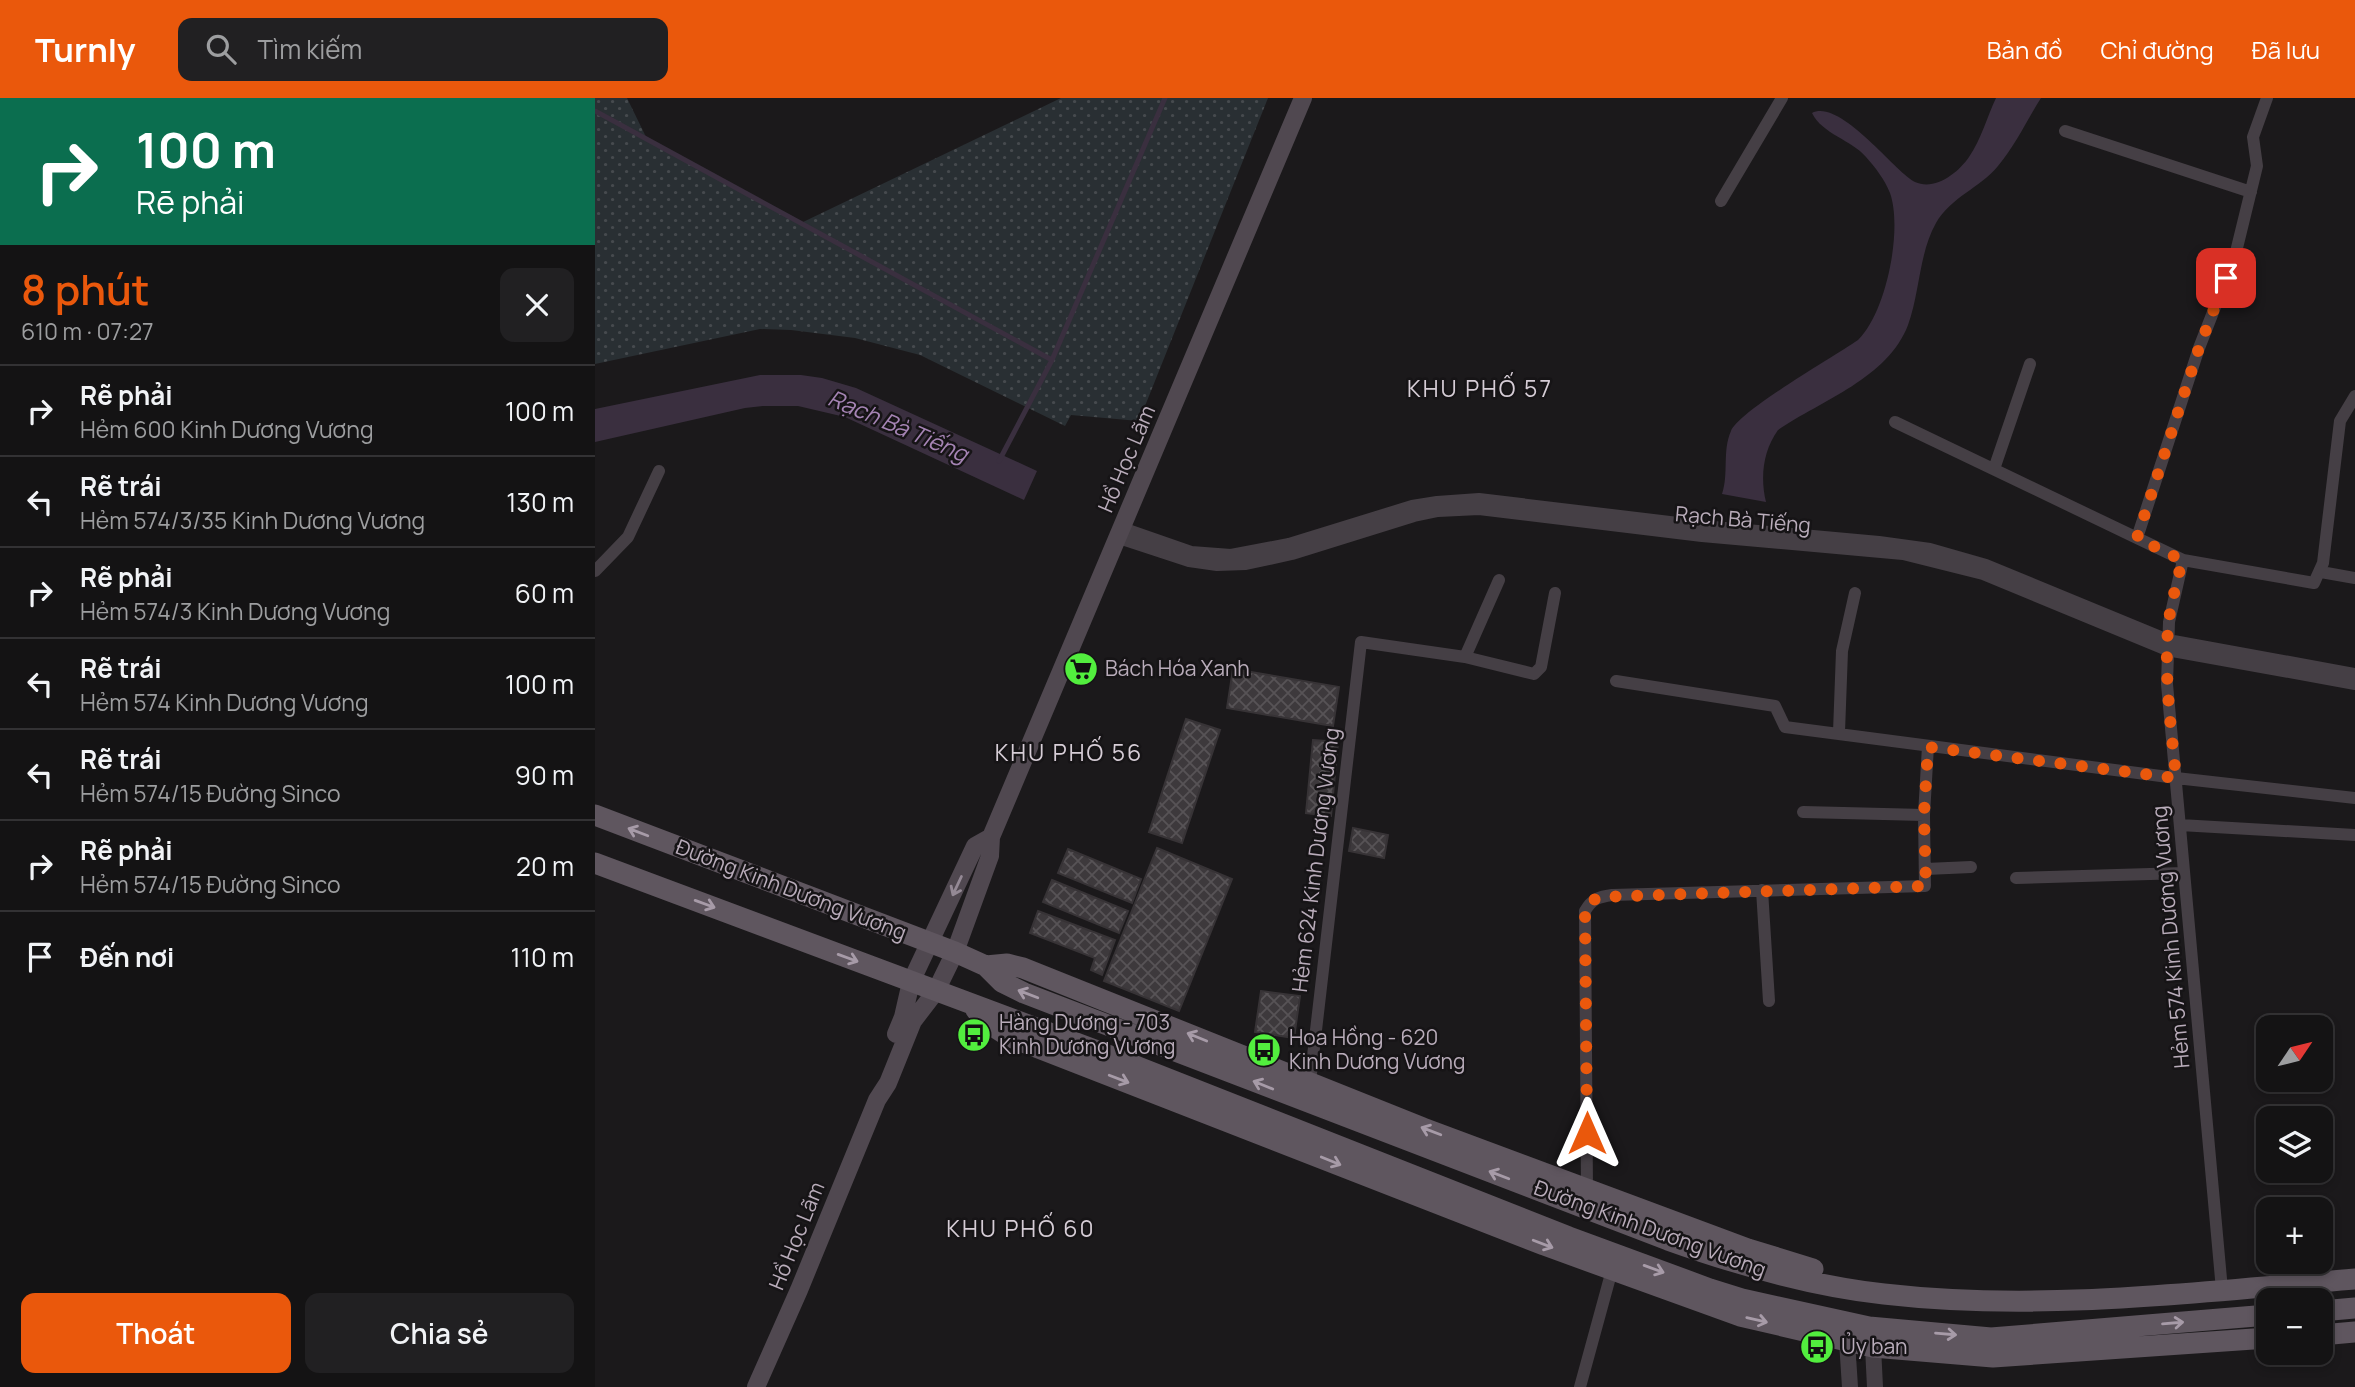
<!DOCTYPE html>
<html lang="vi">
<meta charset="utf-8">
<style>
body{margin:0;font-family:Manrope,sans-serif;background:#212022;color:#f1f3f6;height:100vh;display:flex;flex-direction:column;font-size:26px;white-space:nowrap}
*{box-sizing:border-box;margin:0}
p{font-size:23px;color:#9d9ea0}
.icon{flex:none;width:38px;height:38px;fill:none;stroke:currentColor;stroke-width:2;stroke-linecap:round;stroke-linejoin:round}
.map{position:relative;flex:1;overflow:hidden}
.side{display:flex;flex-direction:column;background:#141314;width:595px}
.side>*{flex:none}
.banner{background:#0b6e4f;color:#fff;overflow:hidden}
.needle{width:46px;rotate:55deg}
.fabs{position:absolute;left:1661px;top:917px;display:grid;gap:14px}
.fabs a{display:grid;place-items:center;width:77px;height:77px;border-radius:14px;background:#141314;box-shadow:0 4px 10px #0003,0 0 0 2px #333234;font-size:35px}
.pin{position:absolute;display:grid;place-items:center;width:60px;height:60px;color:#fff;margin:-30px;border-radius:14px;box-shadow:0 4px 10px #0006}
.me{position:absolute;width:77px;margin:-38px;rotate:0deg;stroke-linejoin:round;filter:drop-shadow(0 0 5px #0008)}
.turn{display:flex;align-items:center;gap:24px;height:147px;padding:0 21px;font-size:32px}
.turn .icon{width:91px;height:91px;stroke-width:2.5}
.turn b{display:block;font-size:49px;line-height:60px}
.round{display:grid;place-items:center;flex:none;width:74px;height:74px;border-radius:14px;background:#212022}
.summary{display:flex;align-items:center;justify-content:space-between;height:119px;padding:0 21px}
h1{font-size:42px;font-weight:600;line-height:52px;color:#ea580c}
.button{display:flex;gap:14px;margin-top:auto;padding:14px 21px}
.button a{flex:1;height:80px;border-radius:14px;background:#ea580c;color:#fff;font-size:28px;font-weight:600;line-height:80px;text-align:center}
.button a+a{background:#212022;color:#f1f3f6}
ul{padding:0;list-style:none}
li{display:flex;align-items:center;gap:21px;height:91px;padding:0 21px;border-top:2px solid #333234}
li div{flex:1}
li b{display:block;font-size:26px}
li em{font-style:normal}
header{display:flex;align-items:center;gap:42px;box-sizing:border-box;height:98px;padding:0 35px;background:#ea580c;color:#fff}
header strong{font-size:33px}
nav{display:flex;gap:38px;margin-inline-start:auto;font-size:24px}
.search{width:490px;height:63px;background:#212022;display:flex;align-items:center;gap:18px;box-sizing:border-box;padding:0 24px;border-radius:14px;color:#9d9ea0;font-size:26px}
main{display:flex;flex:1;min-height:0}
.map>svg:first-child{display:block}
.grass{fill:url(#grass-dots)}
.water{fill:#3a2f3f}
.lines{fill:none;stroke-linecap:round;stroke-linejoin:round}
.stream{stroke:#3a2f3f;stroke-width:5}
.building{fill:url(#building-cross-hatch);stroke:#373336;stroke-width:2}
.minor{stroke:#453f45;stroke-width:12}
.tertiary{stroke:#453f45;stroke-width:16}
.secondary{stroke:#504850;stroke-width:18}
.primary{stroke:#5f565f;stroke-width:21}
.oneway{stroke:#a79ba8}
.oneway2{stroke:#948995}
.route{stroke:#ea580c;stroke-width:12;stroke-dasharray:0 21.6}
.labels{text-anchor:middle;stroke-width:5;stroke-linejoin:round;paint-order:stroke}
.street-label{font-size:21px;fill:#b9acba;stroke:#161416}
.poi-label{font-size:21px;fill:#b9acba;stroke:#161416;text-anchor:start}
.neighbourhood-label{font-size:23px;letter-spacing:2px;fill:#d6cdd6;stroke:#161416}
.water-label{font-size:23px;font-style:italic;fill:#a584b4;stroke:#161416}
</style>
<header>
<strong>Turnly</strong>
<div class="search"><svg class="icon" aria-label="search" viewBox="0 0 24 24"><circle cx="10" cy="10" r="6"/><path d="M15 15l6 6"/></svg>Tìm kiếm</div>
<nav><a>Bản đồ</a><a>Chỉ đường</a><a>Đã lưu</a></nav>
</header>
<main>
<section class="side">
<div class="banner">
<div class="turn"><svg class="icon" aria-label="right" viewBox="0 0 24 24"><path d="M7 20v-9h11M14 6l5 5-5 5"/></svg><div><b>100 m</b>Rẽ phải</div></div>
</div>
<div class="summary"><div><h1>8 phút</h1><p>610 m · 07:27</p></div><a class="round"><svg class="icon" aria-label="close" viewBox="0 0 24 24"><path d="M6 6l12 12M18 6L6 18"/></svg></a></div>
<ul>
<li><svg class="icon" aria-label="right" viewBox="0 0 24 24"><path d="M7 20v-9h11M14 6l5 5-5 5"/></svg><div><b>Rẽ phải</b><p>Hẻm 600 Kinh Dương Vương</p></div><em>100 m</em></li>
<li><svg class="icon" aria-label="left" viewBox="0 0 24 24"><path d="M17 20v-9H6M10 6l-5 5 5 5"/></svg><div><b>Rẽ trái</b><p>Hẻm 574/3/35 Kinh Dương Vương</p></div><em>130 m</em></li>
<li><svg class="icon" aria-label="right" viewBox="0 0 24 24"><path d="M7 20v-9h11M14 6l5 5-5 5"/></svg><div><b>Rẽ phải</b><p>Hẻm 574/3 Kinh Dương Vương</p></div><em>60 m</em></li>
<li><svg class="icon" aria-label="left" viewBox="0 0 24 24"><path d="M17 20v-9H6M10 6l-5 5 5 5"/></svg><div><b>Rẽ trái</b><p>Hẻm 574 Kinh Dương Vương</p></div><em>100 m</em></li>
<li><svg class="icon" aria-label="left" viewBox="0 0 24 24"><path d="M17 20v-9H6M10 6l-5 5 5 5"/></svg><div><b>Rẽ trái</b><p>Hẻm 574/15 Đường Sinco</p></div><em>90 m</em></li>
<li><svg class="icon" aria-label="right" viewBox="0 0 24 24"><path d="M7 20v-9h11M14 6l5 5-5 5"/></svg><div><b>Rẽ phải</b><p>Hẻm 574/15 Đường Sinco</p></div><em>20 m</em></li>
<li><svg class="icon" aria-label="arrive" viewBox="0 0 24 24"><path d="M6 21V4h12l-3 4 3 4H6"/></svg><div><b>Đến nơi</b></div><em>110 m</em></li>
</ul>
<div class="button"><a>Thoát</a><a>Chia sẻ</a></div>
</section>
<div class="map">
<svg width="1760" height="1289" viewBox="0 0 1760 1289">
<defs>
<pattern id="grass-dots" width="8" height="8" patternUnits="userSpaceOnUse" patternTransform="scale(1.75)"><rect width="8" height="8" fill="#292f33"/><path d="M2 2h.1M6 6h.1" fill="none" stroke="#464a4e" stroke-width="1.8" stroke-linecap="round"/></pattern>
<pattern id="building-cross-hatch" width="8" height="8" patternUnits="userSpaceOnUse" patternTransform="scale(1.75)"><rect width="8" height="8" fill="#3d393c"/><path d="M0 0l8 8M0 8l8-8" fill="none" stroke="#575356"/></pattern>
</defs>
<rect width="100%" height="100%" fill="#1b191b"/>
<path class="grass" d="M 0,0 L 32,0 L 52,41 L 206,125 L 466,0 L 673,0 L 544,323 L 476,317 L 470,328 L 325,257 L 260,240 L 196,232 L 165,231 L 0,266 Z"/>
<path class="water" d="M 1401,0 L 1446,0 C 1432,22 1420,48 1403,68 C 1385,90 1356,99 1341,125 C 1324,155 1325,194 1313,227 C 1293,280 1227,302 1183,332 C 1168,353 1165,379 1171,404 L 1127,396 C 1134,376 1127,353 1136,333 C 1144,313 1240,258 1263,242 C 1291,215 1308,132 1295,95 C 1290,82 1280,69 1271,59 C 1257,42 1227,36 1217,15 C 1245,0 1301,75 1320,84 C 1340,93 1363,75 1374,59 C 1386,42 1392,19 1401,0 Z
M 165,277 L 206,277 L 227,280 L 261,290 L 442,373 L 429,402 L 250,319 L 203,308 L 168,308 L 150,310 L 0,344 L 0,311 Z"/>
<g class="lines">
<path class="stream" d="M 0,13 L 457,262
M 404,363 L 457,262 L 570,0"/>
</g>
<path class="building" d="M 638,571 L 744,589 L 738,628 L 632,610 Z
M 591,621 L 625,632 L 587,745 L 554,734 Z
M 718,642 L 743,644 L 736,718 L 711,715 Z
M 758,730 L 793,737 L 789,760 L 754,753 Z
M 562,750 L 637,781 L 584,913 L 509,883 Z
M 473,751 L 546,781 L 537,805 L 463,775 Z
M 457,782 L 533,813 L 524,835 L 448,804 Z
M 443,813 L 520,842 L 507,877 L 496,872 L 500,860 L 435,835 Z
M 666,893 L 705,898 L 699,940 L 660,934 Z"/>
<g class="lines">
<path class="minor" d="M 1672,0 L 1658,39 L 1662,68 L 1640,158 L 1604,250 L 1542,440 L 1588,462 L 1719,485 L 1728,465 L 1745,323 L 1760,298
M 1470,33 L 1656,94
M 1126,103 L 1187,0
M 1300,324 L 1542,440
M 1399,371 L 1435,266
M 527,430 L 596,454 L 636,457 L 694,446 L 817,408 L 842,404 L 884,401 L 1108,428 L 1284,444 L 1335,451 L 1391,467 L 1573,542 L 1760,576
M 524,440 L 594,463 L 622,467 L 651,466 L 697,456 L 819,418 L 843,413 L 884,411 L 1107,438 L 1308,456 L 1388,476 L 1572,552 L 1760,586
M 1588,462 L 1574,524 L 1572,586 L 1627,1192
M 0,473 L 33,439 L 64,373
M 1726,474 L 1760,480
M 870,559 L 904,482
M 1021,583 L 1180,608 L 1190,629 L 1581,680 L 1760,700
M 1244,634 L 1247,553 L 1260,495
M 1208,714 L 1329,717
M 1585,727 L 1760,737
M 1331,771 L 1376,769
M 1421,780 L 1589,775
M 1167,792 L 1174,903
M 715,984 L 766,544 L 870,559 L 939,576 L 946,569 L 960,495
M 992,1091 L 990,813 C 997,801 1003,799 1017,797 L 1330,788 L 1329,717 L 1333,648
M 985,1289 L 1017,1172"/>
<path class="tertiary" d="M 1252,1243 L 1255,1289
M 1278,1249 L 1280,1289"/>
<path class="secondary" d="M 301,936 L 308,919 L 316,884 L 380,748 L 396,739
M 161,1289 L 204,1192 L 282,1002 L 293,985 L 318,923 L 341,893 L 360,854 L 395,758 L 396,739 L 708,0"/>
<path class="primary" d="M 0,717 L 360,854 L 391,868 L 407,884 L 429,895 L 1073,1142 C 1143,1167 1215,1188 1289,1196 C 1445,1214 1604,1194 1760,1181
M 0,765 L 500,952 L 974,1139 L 1115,1191 L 1147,1201 L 1274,1229 L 1396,1240 L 1673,1217
M 391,868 L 412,866 L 428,870 L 828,1030 L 1153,1151 L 1218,1171
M 381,912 L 393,925 L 413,938 L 949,1147 L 1145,1218 L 1278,1249 L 1398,1259 L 1673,1240
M 1726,1213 L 1760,1210
M 1726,1237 L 1760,1234"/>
</g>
<defs><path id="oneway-shaft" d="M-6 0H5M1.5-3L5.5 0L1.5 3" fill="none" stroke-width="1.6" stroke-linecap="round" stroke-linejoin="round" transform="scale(1.75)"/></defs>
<g class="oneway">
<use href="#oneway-shaft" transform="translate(43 734) rotate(-159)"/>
<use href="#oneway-shaft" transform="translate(110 806) rotate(20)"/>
<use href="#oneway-shaft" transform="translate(253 860) rotate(20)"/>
<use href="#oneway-shaft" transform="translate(433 896) rotate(-159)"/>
<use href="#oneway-shaft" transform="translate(602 939) rotate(-158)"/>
<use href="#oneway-shaft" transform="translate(524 981) rotate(21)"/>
<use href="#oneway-shaft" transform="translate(668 987) rotate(-158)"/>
<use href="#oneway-shaft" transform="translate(836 1033) rotate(-159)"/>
<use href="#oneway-shaft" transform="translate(736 1063) rotate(22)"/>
<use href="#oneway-shaft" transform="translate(904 1077) rotate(-159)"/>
<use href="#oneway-shaft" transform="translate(948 1146) rotate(21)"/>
<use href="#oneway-shaft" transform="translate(1059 1171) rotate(20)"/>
<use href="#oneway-shaft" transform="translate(1162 1222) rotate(13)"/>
<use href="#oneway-shaft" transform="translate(1578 1225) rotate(-5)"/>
<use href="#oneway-shaft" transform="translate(1351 1236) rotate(5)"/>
</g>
<use class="oneway2" href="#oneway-shaft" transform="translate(362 788) rotate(115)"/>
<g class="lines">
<path class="route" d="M 992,1035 L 990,813 L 995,804 L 1004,799 L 1331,788 L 1329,717 L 1333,649 L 1581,680 C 1576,627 1568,574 1574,521 C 1577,501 1583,481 1587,462 L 1542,440 L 1604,250 L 1631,180"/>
</g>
<defs>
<g id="supermarket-disc" transform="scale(1.75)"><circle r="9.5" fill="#52ee3e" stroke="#161416"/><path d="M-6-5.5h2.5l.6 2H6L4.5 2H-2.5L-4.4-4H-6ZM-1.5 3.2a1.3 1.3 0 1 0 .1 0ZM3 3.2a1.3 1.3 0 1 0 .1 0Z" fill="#111"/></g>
<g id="bus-disc" transform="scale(1.75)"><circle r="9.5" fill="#52ee3e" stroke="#161416"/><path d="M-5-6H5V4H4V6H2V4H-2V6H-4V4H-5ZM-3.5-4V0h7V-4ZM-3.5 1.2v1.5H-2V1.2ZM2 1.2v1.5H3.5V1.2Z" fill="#111"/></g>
</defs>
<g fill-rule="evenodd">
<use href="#supermarket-disc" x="486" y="571"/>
<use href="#bus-disc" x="379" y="937"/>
<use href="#bus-disc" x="669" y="952"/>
<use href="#bus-disc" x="1222" y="1249"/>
</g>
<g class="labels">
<g class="street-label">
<text transform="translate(532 361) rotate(-67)" y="7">Hồ Học Lãm</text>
<text transform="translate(1148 422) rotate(5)" y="7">Rạch Bà Tiếng</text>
<text transform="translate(721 762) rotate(-83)" y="7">Hẻm 624 Kinh Dương Vương</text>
<text transform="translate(196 792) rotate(21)" y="7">Đường Kinh Dương Vương</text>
<text transform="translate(1576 839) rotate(-95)" y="7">Hẻm 574 Kinh Dương Vương</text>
<text transform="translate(1055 1131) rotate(20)" y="7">Đường Kinh Dương Vương</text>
<text transform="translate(202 1138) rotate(-68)" y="7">Hồ Học Lãm</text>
</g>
<g class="poi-label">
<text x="510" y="578">Bách Hóa Xanh</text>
<text x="404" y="932">Hàng Dương - 703<tspan x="404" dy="24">Kinh Dương Vương</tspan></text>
<text x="694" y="947">Hoa Hồng - 620<tspan x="694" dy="24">Kinh Dương Vương</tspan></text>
<text x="1246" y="1256">Ủy ban</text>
</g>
<g class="neighbourhood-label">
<text x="885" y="299">KHU PHỐ 57</text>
<text x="474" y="663">KHU PHỐ 56</text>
<text x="426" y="1139">KHU PHỐ 60</text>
</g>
<g class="water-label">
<text transform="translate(303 328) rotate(23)" y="8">Rạch Bà Tiếng</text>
</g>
</g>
</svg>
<div class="fabs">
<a><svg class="needle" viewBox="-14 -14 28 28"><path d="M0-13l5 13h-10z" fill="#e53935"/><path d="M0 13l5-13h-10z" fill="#9d9ea0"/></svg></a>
<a><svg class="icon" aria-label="layers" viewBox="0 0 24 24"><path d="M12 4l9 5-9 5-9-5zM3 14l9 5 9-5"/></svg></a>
<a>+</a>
<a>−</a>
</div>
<div class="pin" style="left:1631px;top:180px;background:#d93025"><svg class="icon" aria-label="arrive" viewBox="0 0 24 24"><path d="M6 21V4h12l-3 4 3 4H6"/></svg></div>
<svg class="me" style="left:992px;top:1035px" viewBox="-20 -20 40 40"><path d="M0-17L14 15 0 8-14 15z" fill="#ea580c" stroke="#fff" stroke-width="4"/></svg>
</div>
</main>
